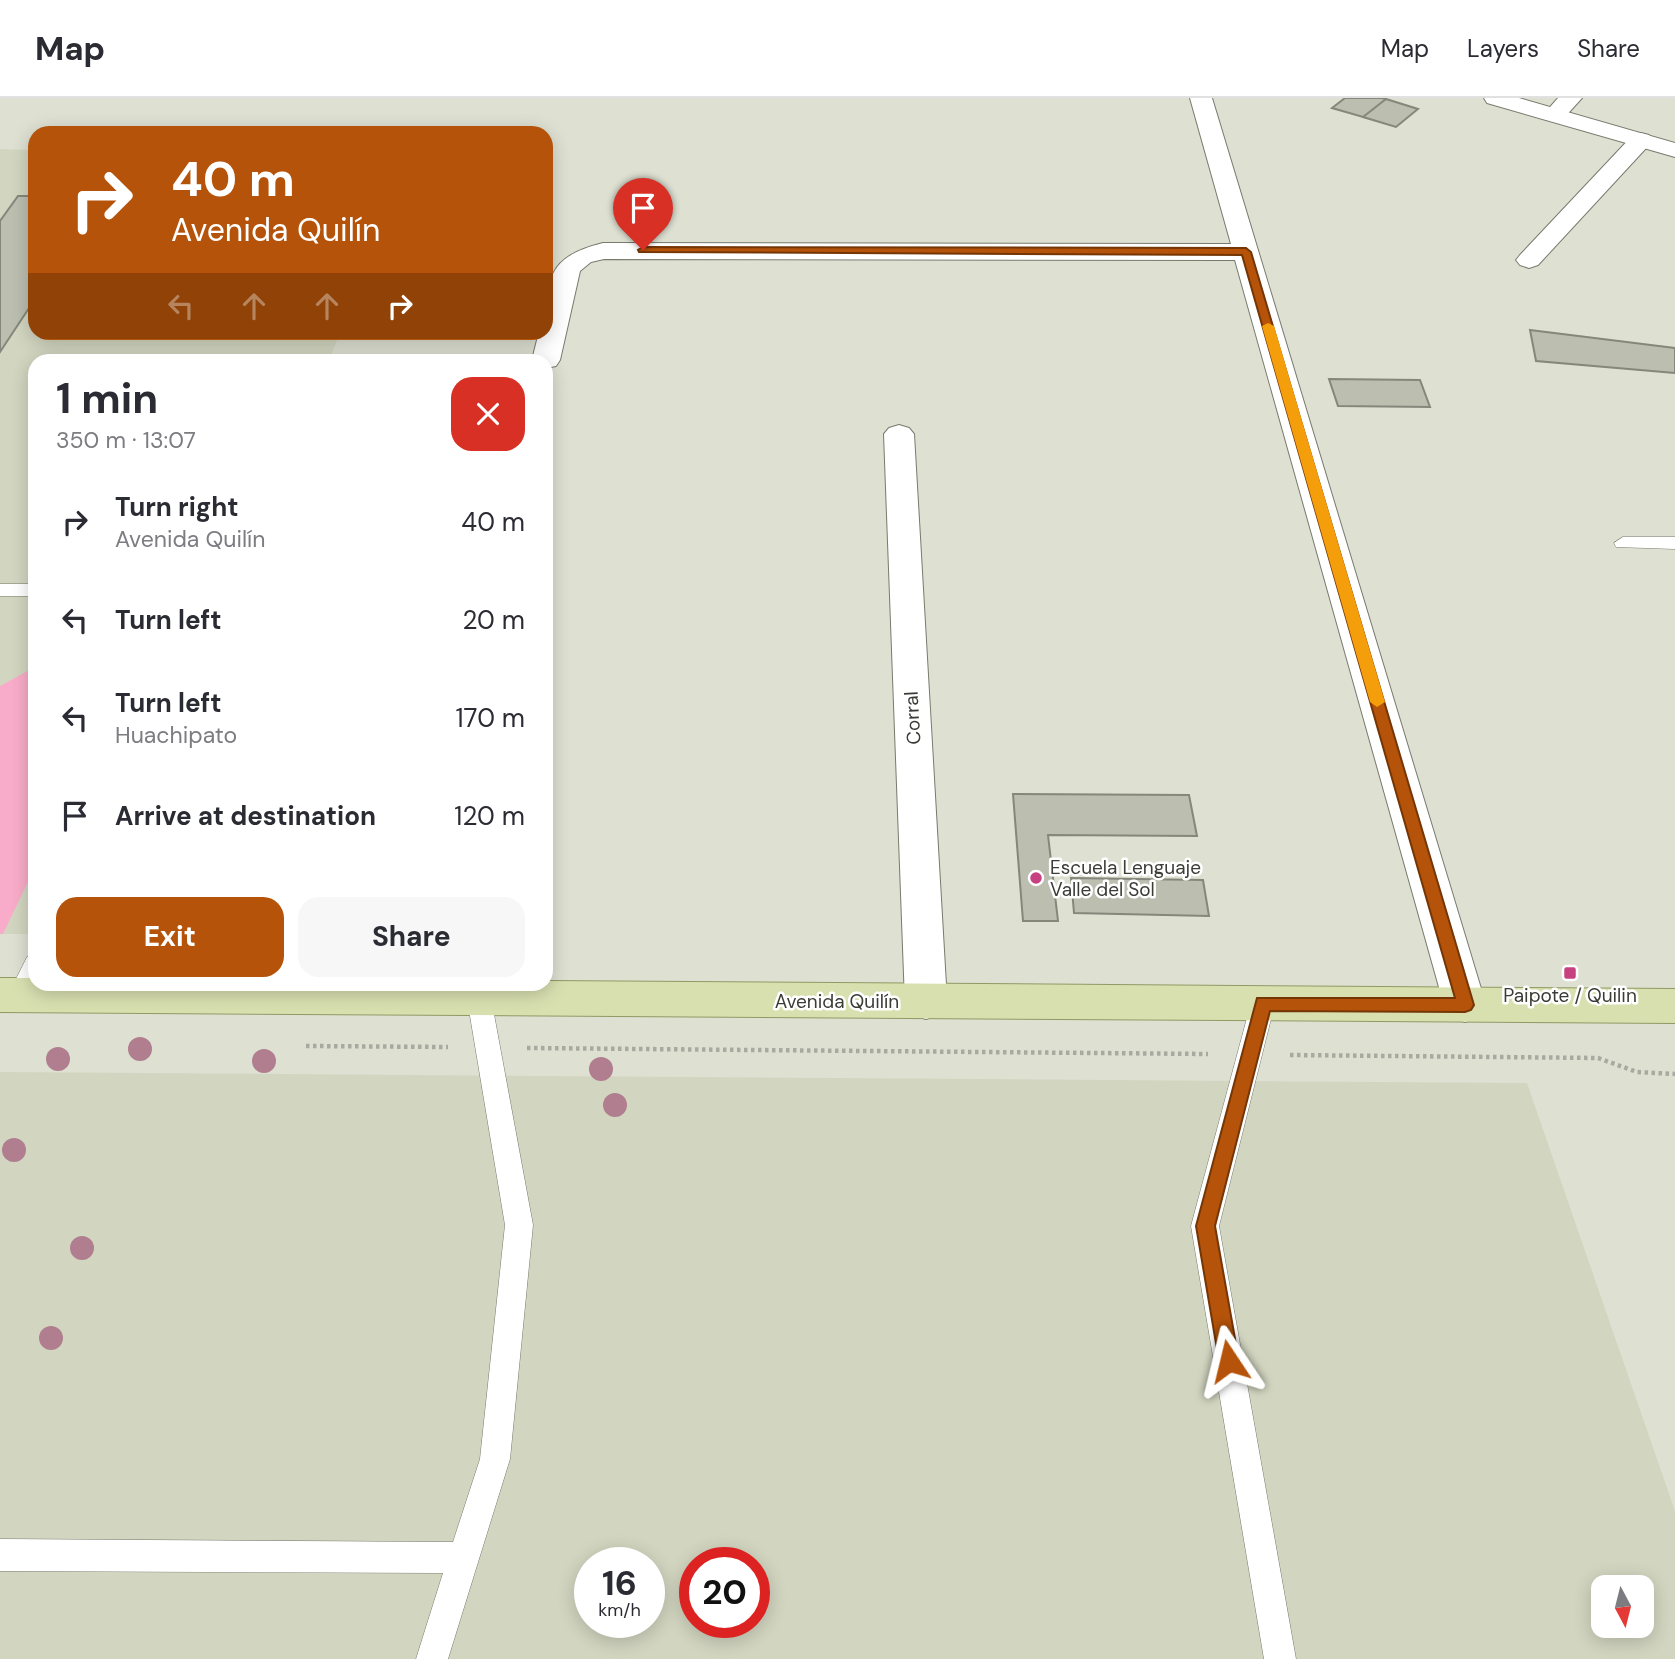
<!DOCTYPE html>
<meta charset="utf-8">
<style>
body{margin:0;font-family:"DM Sans",sans-serif;background:#f7f7f7;color:#2b2b33;height:100vh;display:flex;flex-direction:column;font-size:26px;white-space:nowrap}
*{box-sizing:border-box;margin:0}
p{font-size:23px;color:#7c7c81}
.icon{flex:none;width:38px;height:38px;fill:none;stroke:currentColor;stroke-width:2;stroke-linecap:round;stroke-linejoin:round}
.map{position:relative;flex:1;overflow:hidden}
.panel{position:absolute;left:28px;top:256px;width:525px;height:637px;display:flex;flex-direction:column;background:#fff;border-radius:21px;box-shadow:0 4px 18px #0003}
.panel>*{flex:none}
.banner{position:absolute;left:28px;top:28px;width:525px;height:214px;border-radius:21px;box-shadow:0 4px 18px #0003;background:#b45309;color:#fff;overflow:hidden}
.needle{width:46px;rotate:173deg}
.buttons{position:absolute;left:1591px;top:1477px;display:grid;gap:14px}
.buttons a{display:grid;place-items:center;width:63px;height:63px;border-radius:14px;background:#fff;box-shadow:0 4px 18px #0003;font-size:35px}
.speed{position:absolute;left:574px;top:1449px;display:flex;gap:14px;font-size:35px;font-weight:700;text-align:center}
.speed>*{display:grid;place-content:center;width:91px;height:91px;border-radius:50%;background:#fff;box-shadow:0 4px 18px #0003;line-height:1}
.speed small{font-size:18px;font-weight:400}
.speed .limit{border:10px solid #d22;background:#fff;color:#111}
.pin{position:absolute;display:grid;place-items:center;width:60px;height:60px;color:#fff;margin:-72px -30px;border-radius:50% 50% 50% 0;rotate:-45deg;box-shadow:0 0 7px #0007}
.pin .icon{rotate:45deg}
.me{position:absolute;width:77px;margin:-38px;rotate:350deg;stroke-linejoin:round;filter:drop-shadow(0 0 5px #0008)}
.turn{display:flex;align-items:center;gap:24px;height:147px;padding:0 28px;font-size:32px}
.turn .icon{width:91px;height:91px;stroke-width:2.5}
.turn b{display:block;font-size:49px;line-height:60px}
.lanes{display:flex;align-items:center;height:66px;padding:0 28px;background:#0003;justify-content:center;gap:35px;direction:ltr}
.lanes .off{opacity:.35}
.round{display:grid;place-items:center;flex:none;width:74px;height:74px;border-radius:21px;background:#f7f7f7}
.overview{display:flex;align-items:center;justify-content:space-between;height:119px;padding:0 28px}
h1{font-size:42px;font-weight:700;line-height:52px}
.action{display:flex;gap:14px;margin-top:auto;padding:14px 28px}
.action a{flex:1;height:80px;border-radius:21px;background:#b45309;color:#fff;font-size:28px;font-weight:700;line-height:80px;text-align:center}
.action a+a{background:#f7f7f7;color:#2b2b33}
ul{padding:0;list-style:none}
li{display:flex;align-items:center;gap:21px;height:98px;padding:0 28px}
li div{flex:1}
li b{display:block;font-size:26px}
li em{font-style:normal}
header{display:flex;align-items:center;gap:42px;box-sizing:border-box;height:98px;padding:0 35px;background:#fff;border-bottom:2px solid #e1e1e2}
header strong{font-size:33px}
nav{display:flex;gap:38px;margin-inline-start:auto;font-size:24px}
.map>svg:first-child{display:block}
.built{fill:#d2d6c0;fill-rule:evenodd}
.green{fill:#f9acc9}
.building{fill:#bcbeb0;stroke:#84877a;stroke-width:2}
.lines{fill:none;stroke-linecap:round;stroke-linejoin:round}
.lane-casing{stroke:#777a6d;stroke-width:1}
.street-casing{stroke:#777a6d;stroke-width:2}
.secondary-casing{stroke:#777a6d;stroke-width:2}
.primary-casing{stroke:#919964;stroke-width:2}
.path{stroke:#a8aa9f;stroke-width:4.5;stroke-dasharray:3.5 3.5;stroke-linecap:butt}
.lane{fill:#fff;fill-rule:evenodd}
.street{fill:#fff;fill-rule:evenodd}
.secondary{fill:#fff;fill-rule:evenodd}
.primary{fill:#d9e0b0;fill-rule:evenodd}
.tree{fill:#b07e8f}
.route{fill:#b45309;stroke:#753606;stroke-width:2}
.slow{fill:#f59e0b}
.poi-dot{fill:#c74080;stroke:#fff;stroke-width:2.5}
.labels{text-anchor:middle;stroke-width:5;stroke-linejoin:round;paint-order:stroke}
.street-label{font-size:19px;fill:#3b3c36;stroke:#fff}
.poi-label{font-size:19px;fill:#3b3c36;stroke:#fff;text-anchor:start}
</style>
<header>
<strong>Map</strong>
<nav><a>Map</a><a>Layers</a><a>Share</a></nav>
</header>
<div class="map">
<svg width="1675" height="1561" viewBox="0 0 1675 1561">
<rect width="100%" height="100%" fill="#dee0d2"/>
<path class="built" d="M 0,51 L 35,52 L 35,234 L 340,235 L 329,262 L 35,262 L 35,836 L 0,836 Z
M 0,974 L 1527,985 L 1675,1413 L 1675,1561 L 0,1561 ZM 590,1465 L 649,1465 L 649,1524 L 590,1524 ZM 695,1465 L 754,1465 L 754,1524 L 695,1524 ZM 1603,1489 L 1642,1489 L 1642,1528 L 1603,1528 Z"/>
<path class="green" d="M 35,569 L 35,769 L 3,836 L 0,836 L 0,588 Z"/>
<path class="building" d="M 1345,0 L 1382,0 L 1386,1 L 1363,19 L 1332,10 Z
M 1386,1 L 1418,11 L 1396,29 L 1363,19 Z
M 18,98 L 35,98 L 35,201 L 0,254 L 0,123 Z
M 1530,232 L 1675,250 L 1675,275 L 1536,263 Z
M 1329,281 L 1420,282 L 1430,309 L 1338,308 Z
M 1013,696 L 1189,697 L 1197,738 L 1048,737 L 1058,823 L 1023,823 Z
M 1071,780 L 1203,782 L 1209,818 L 1074,815 Z"/>
<g class="lines">
<g class="lane-casing">
<path id="lane" d="M 1623,439 L 1675,439 L 1675,451 L 1616,449 L 1614,445 Z
M 0,486 L 35,486 L 35,498 L 0,498 Z
M 35,856 L 35,886 L 38,886 L 29,904 L 20,907 L 11,904 L 8,897 L 27,859 Z
M 479,890 L 488,893 L 491,900 L 533,1127 L 510,1361 L 448,1561 L 416,1561 L 443,1475 L 0,1473 L 0,1441 L 453,1444 L 480,1361 L 505,1127 L 467,900 L 470,893 Z
M 1263,895 L 1272,898 L 1275,905 L 1219,1128 L 1296,1561 L 1264,1561 L 1191,1128 L 1251,905 L 1254,898 Z"/>
</g>
<g class="street-casing">
<path id="street" d="M 1190,0 L 1212,0 L 1486,907 L 1480,919 L 1465,924 L 1450,919 L 1444,907 L 1235,162 L 604,161 L 591,164 L 580,173 L 560,262 L 556,268 L 546,270 L 546,262 L 532,262 L 539,234 L 546,234 C 546,181 547,159 603,145 L 1231,146 Z
M 1558,0 L 1582,0 L 1562,22 L 1546,22 L 1543,17 Z
M 1641,35 L 1649,37 L 1653,42 L 1649,47 L 1538,167 L 1529,170 L 1520,167 L 1516,162 L 1520,157 L 1633,37 Z
M 899,327 L 909,330 L 914,336 L 947,904 L 941,916 L 926,921 L 911,916 L 905,904 L 884,336 L 889,330 Z"/>
</g>
<g class="secondary-casing">
<path id="secondary" d="M 1484,0 L 1519,0 L 1675,45 L 1675,59 L 1487,5 Z"/>
</g>
<g class="primary-casing">
<path id="primary" d="M 0,880 L 35,880 L 35,886 L 546,886 L 546,883 L 1675,891 L 1675,925 L 0,914 Z"/>
</g>
<path class="path" d="M 306,948 L 448,949
M 527,950 L 1208,956
M 1290,957 L 1598,960 L 1637,974 L 1675,976"/>
<use href="#lane" class="lane"/>
<use href="#street" class="street"/>
<use href="#secondary" class="secondary"/>
<use href="#primary" class="primary"/>
</g>
<g class="tree">
<circle cx="140" cy="951" r="12"/>
<circle cx="58" cy="961" r="12"/>
<circle cx="264" cy="963" r="12"/>
<circle cx="601" cy="971" r="12"/>
<circle cx="615" cy="1007" r="12"/>
<circle cx="14" cy="1052" r="12"/>
<circle cx="82" cy="1150" r="12"/>
<circle cx="51" cy="1240" r="12"/>
</g>
<path class="route" d="M 643,149 L 1246,150 L 1251,154 L 1474,907 L 1471,912 L 1465,914 L 1270,913 L 1215,1128 L 1239,1263 L 1236,1270 L 1229,1273 L 1222,1270 L 1219,1263 L 1196,1128 L 1257,900 L 1455,900 L 1242,157 L 639,154 L 638,152 Z"/>
<path class="slow" d="M 1268,225 L 1274,228 L 1385,604 L 1377,609 L 1370,604 L 1262,228 Z"/>
<g class="poi-dot">
<circle cx="1036" cy="780" r="7"/>
<rect x="1563" y="868" width="14" height="14" rx="3.5"/>
</g>
<g class="labels">
<g class="street-label">
<text transform="translate(912 620) rotate(-93)" y="7">Corral</text>
<text x="837" y="910">Avenida Quilín</text>
</g>
<g class="poi-label">
<text x="1050" y="776">Escuela Lenguaje<tspan x="1050" dy="22">Valle del Sol</tspan></text>
<text x="1570" y="904" text-anchor="middle">Paipote / Quilin</text>
</g>
</g>
</svg>
<div class="buttons">
<a><svg class="needle" viewBox="-14 -14 28 28"><path d="M0-13l5 13h-10z" fill="#e53935"/><path d="M0 13l5-13h-10z" fill="#7c7c81"/></svg></a>
</div>
<div class="speed"><div>16<small>km/h</small></div><div class="limit">20</div></div>
<div class="pin" style="left:643px;top:152px;background:#d93025"><svg class="icon" aria-label="arrive" viewBox="0 0 24 24"><path d="M6 21V4h12l-3 4 3 4H6"/></svg></div>
<svg class="me" style="left:1229px;top:1263px" viewBox="-20 -20 40 40"><path d="M0-17L14 15 0 8-14 15z" fill="#b45309" stroke="#fff" stroke-width="4"/></svg>
<div class="banner">
<div class="turn"><svg class="icon" aria-label="right" viewBox="0 0 24 24"><path d="M7 20v-9h11M14 6l5 5-5 5"/></svg><div><b>40 m</b>Avenida Quilín</div></div>
<div class="lanes"><svg class="icon off" aria-label="left" viewBox="0 0 24 24"><path d="M17 20v-9H6M10 6l-5 5 5 5"/></svg><svg class="icon off" aria-label="ahead" viewBox="0 0 24 24"><path d="M12 20V5M6 11l6-6 6 6"/></svg><svg class="icon off" aria-label="ahead" viewBox="0 0 24 24"><path d="M12 20V5M6 11l6-6 6 6"/></svg><svg class="icon" aria-label="right" viewBox="0 0 24 24"><path d="M7 20v-9h11M14 6l5 5-5 5"/></svg></div>
</div>
<section class="panel">
<div class="overview"><div><h1>1 min</h1><p>350 m · 13:07</p></div><a class="round" style="background:#d93025;color:#fff"><svg class="icon" aria-label="close" viewBox="0 0 24 24"><path d="M6 6l12 12M18 6L6 18"/></svg></a></div>
<ul>
<li><svg class="icon" aria-label="right" viewBox="0 0 24 24"><path d="M7 20v-9h11M14 6l5 5-5 5"/></svg><div><b>Turn right</b><p>Avenida Quilín</p></div><em>40 m</em></li>
<li><svg class="icon" aria-label="left" viewBox="0 0 24 24"><path d="M17 20v-9H6M10 6l-5 5 5 5"/></svg><div><b>Turn left</b></div><em>20 m</em></li>
<li><svg class="icon" aria-label="left" viewBox="0 0 24 24"><path d="M17 20v-9H6M10 6l-5 5 5 5"/></svg><div><b>Turn left</b><p>Huachipato</p></div><em>170 m</em></li>
<li><svg class="icon" aria-label="arrive" viewBox="0 0 24 24"><path d="M6 21V4h12l-3 4 3 4H6"/></svg><div><b>Arrive at destination</b></div><em>120 m</em></li>
</ul>
<div class="action"><a>Exit</a><a>Share</a></div>
</section>
</div>
